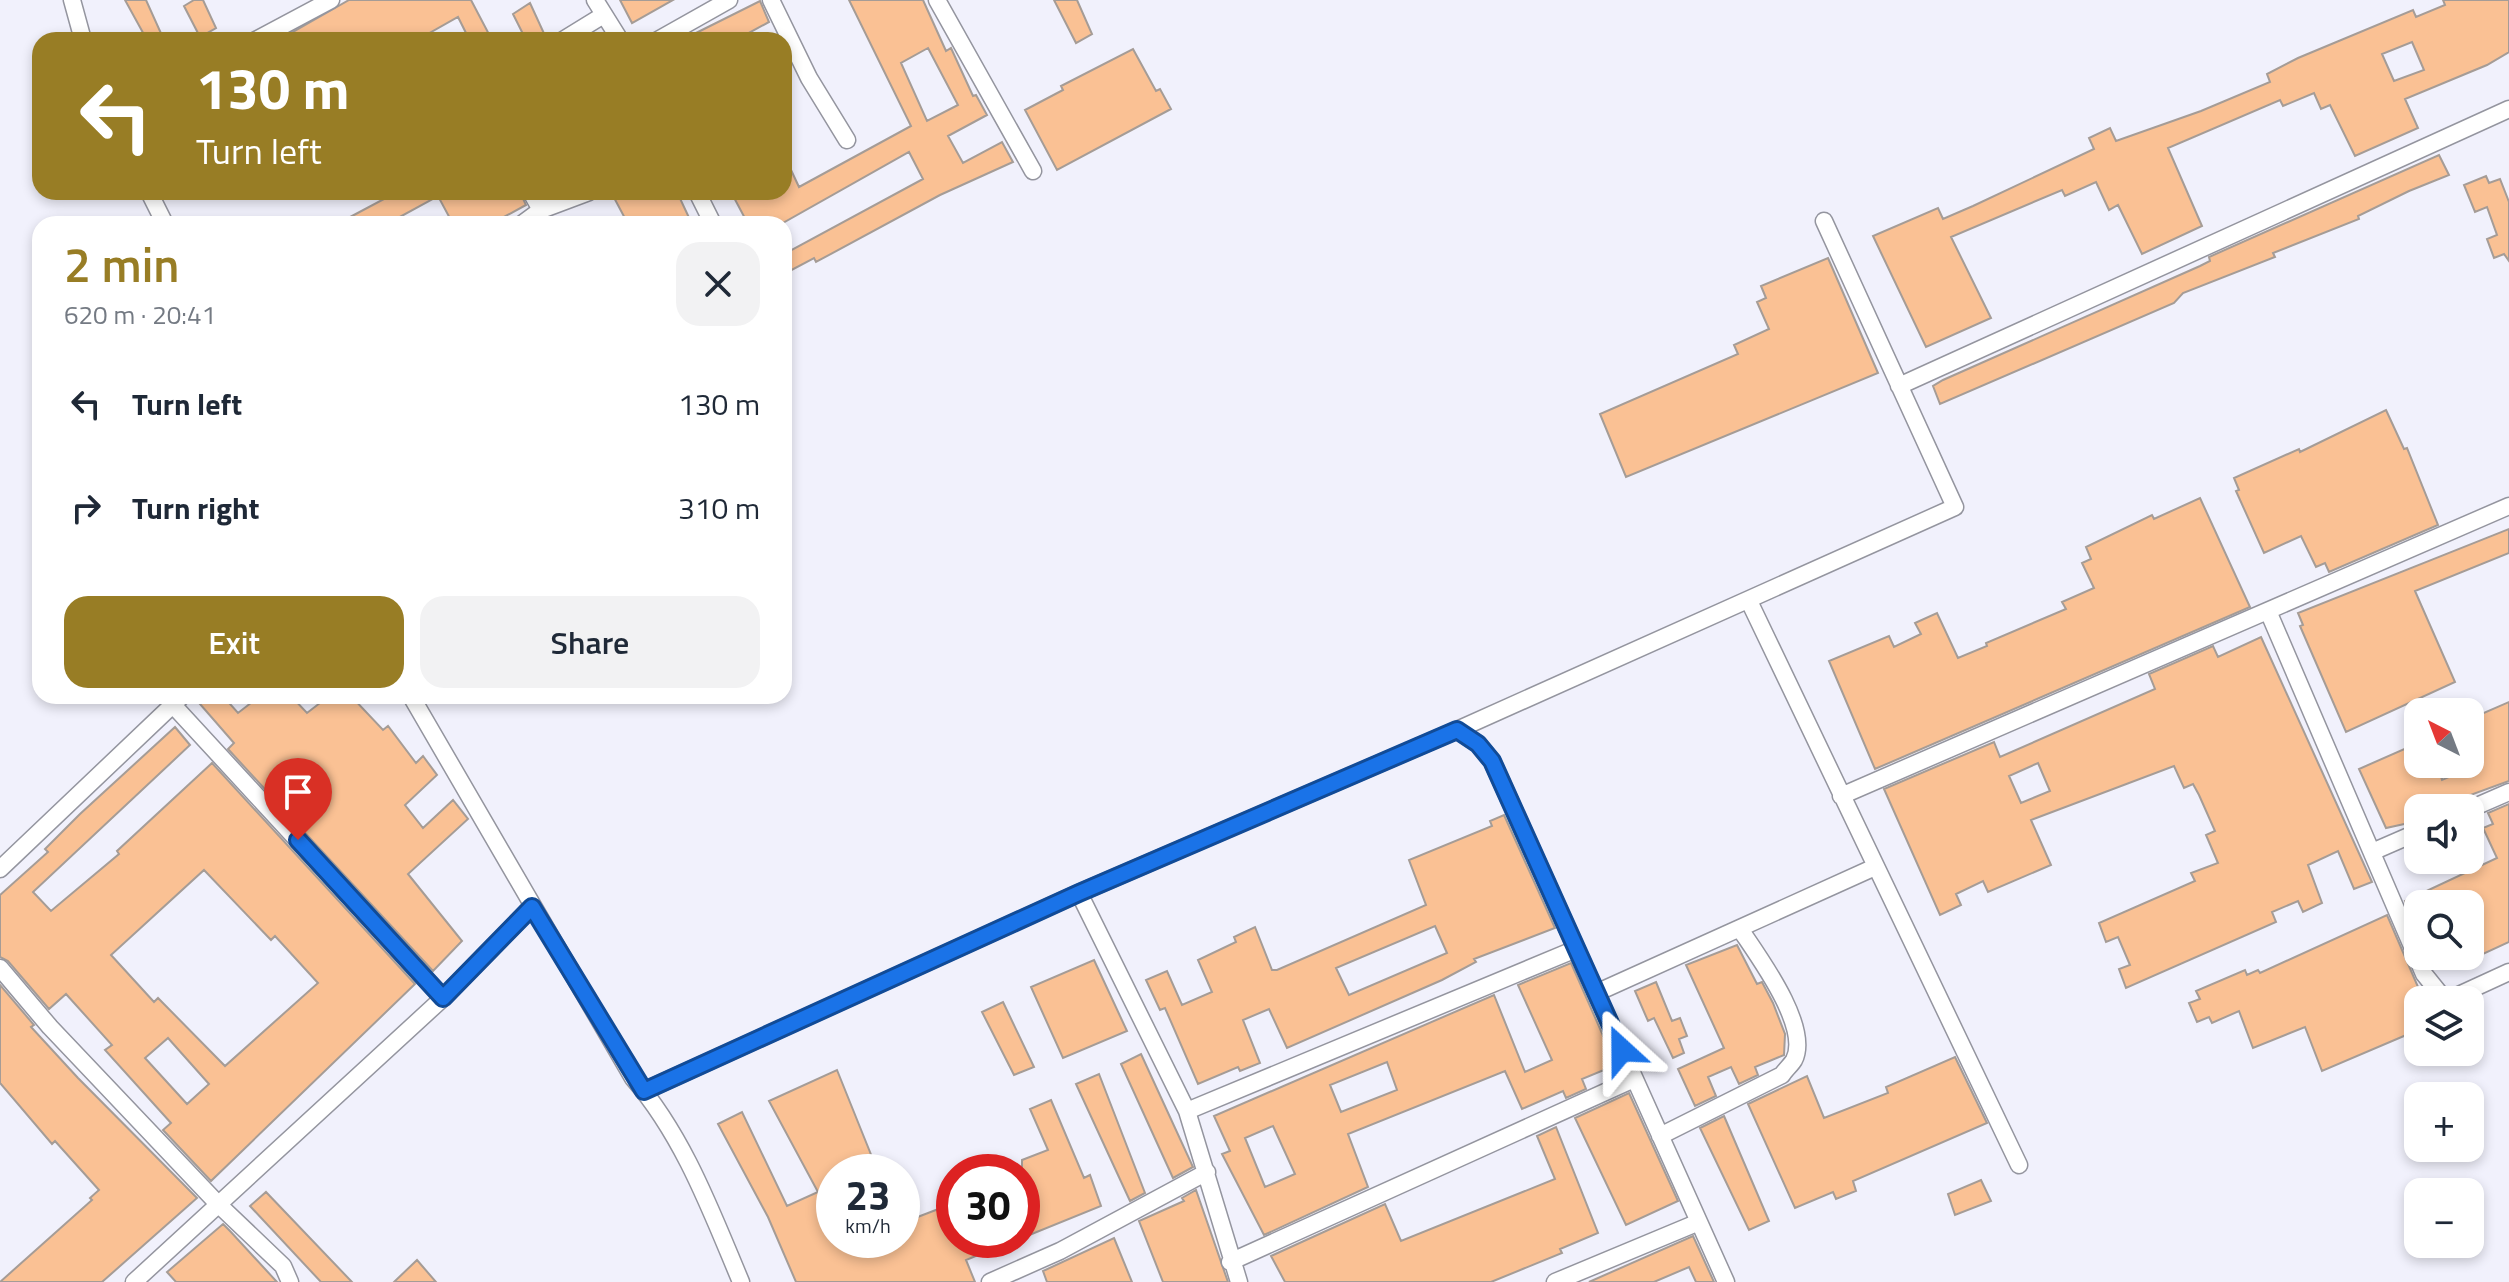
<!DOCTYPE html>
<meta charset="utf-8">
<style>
body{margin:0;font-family:"Titillium Web",sans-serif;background:#f2f2f3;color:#1f2937;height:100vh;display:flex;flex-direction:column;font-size:30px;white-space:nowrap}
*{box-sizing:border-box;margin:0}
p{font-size:26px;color:#747a83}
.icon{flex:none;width:44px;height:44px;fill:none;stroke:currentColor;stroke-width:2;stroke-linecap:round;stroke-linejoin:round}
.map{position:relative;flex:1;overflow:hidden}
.drawer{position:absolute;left:32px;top:216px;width:760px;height:488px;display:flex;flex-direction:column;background:#fff;border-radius:24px;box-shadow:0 4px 12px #0003}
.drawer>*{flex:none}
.top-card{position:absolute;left:32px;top:32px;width:760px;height:168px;border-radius:24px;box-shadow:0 4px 12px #0003;background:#987d25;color:#fff;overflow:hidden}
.needle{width:52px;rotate:318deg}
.controls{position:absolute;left:2404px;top:698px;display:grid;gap:16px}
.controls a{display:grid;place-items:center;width:80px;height:80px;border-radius:16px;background:#fff;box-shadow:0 4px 12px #0003;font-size:40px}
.speed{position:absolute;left:816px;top:1154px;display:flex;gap:16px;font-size:40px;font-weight:700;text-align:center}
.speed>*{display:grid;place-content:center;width:104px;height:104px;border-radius:50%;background:#fff;box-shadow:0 4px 12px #0003;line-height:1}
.speed small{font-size:20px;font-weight:400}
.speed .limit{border:12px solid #d22;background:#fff;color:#111}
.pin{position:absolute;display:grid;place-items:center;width:68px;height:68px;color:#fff;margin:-82px -34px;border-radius:50% 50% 50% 0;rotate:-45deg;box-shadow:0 0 8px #0007}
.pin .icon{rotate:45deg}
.me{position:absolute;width:88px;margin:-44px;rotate:336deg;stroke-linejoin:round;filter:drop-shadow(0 0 6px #0008)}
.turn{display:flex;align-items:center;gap:28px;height:168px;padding:0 32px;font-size:36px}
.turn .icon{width:104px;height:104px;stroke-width:2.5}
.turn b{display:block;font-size:56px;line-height:68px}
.round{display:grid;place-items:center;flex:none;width:84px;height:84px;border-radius:24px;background:#f2f2f3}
.summary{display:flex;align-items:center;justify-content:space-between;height:136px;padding:0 32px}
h1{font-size:48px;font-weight:600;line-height:60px;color:#987d25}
.action{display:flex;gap:16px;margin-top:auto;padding:16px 32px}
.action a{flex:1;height:92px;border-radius:24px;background:#987d25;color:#fff;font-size:32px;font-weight:600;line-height:92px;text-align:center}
.action a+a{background:#f2f2f3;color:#1f2937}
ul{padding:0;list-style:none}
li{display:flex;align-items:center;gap:24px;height:104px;padding:0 32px}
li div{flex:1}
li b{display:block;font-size:30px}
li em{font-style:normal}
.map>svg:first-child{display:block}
.building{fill:#fac194;stroke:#a59c96;stroke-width:2;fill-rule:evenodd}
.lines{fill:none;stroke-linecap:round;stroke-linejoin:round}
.minor-casing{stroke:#94959f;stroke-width:19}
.minor{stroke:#fff;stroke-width:16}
.route-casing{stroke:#114b97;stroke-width:20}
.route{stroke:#1a73e8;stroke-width:14}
</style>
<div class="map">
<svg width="2509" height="1282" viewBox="0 0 2509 1282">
<rect width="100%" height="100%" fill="#f1f1fc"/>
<path class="building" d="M 125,0 L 146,0 L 164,40 L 147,40 Z
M 194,0 L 203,0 L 216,28 L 200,37 L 184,6 Z
M 349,0 L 471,0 L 492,40 L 455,40 L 466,33 L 458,17 L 417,40 L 279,40 Z
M 620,0 L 673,0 L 632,23 Z
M 849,0 L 923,0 L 946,51 L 951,48 L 973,96 L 976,95 L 987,115 L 948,136 L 963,163 L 1002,142 L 1013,162 L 940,195 L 816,262 L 814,258 L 784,274 L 784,254 L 923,179 L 909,152 L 781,224 L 748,224 L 731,192 L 784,192 L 784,155 L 799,187 L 911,126 ZM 928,48 L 958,105 L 927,121 L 901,63 Z
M 1054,0 L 1077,0 L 1092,34 L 1076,43 Z
M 2443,0 L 2509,0 L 2509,52 L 2487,65 L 2405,99 L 2418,128 L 2355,156 L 2330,105 L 2321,109 L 2314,93 L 2283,106 L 2280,100 L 2168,148 L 2202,226 L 2142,254 L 2118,205 L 2109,210 L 2096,182 L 2065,196 L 2062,190 L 1951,237 L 1991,318 L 1926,347 L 1873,236 L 1938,208 L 1943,219 L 1973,206 L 2094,149 L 2089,138 L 2110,128 L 2116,141 L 2201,111 L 2270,82 L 2267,74 L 2298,58 L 2413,10 L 2416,17 L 2445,5 ZM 2412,42 L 2424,70 L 2394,81 L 2382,54 Z
M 760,1 L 769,22 L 736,40 L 682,40 Z
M 530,3 L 547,40 L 526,40 L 513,14 Z
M 1133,49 L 1156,91 L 1160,89 L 1171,109 L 1057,170 L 1025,110 L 1063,90 L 1061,86 Z
M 2439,155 L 2449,175 L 2409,191 L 2358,216 L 2359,219 L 2273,253 L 2275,257 L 2183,293 L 2174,303 L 1940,404 L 1933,386 L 1943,380 L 2200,266 L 2210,261 L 2209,257 Z
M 2486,176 L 2489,183 L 2500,179 L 2509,202 L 2509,261 L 2504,254 L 2494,258 L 2487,239 L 2497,235 L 2487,207 L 2475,212 L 2464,185 Z
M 397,192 L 520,192 L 526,205 L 491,224 L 453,224 L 438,196 L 387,224 L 337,224 Z
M 611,192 L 677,192 L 692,224 L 628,224 Z
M 1828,258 L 1878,373 L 1626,477 L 1600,414 L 1738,354 L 1734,345 L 1769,329 L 1757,302 L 1766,298 L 1761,286 Z
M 2386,410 L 2404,449 L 2407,448 L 2438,525 L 2329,572 L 2325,563 L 2316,567 L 2301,536 L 2264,553 L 2236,491 L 2239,490 L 2234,478 L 2299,449 L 2300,452 Z
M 2200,498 L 2250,607 L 1875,769 L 1829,661 L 1889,636 L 1894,647 L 1921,634 L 1915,623 L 1937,613 L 1958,658 L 1987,646 L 1986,643 L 2066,609 L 2062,602 L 2094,588 L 2082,563 L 2091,559 L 2086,547 L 2152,515 L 2154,519 Z
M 2509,529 L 2509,553 L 2415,591 L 2455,682 L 2346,732 L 2300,626 L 2303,625 L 2298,613 Z
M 2261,637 L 2372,882 L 2354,889 L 2338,851 L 2308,865 L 2322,903 L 2303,912 L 2298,901 L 2272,912 L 2276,922 L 2126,988 L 2119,969 L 2130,965 L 2118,937 L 2106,942 L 2099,923 L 2195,881 L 2191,873 L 2218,863 L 2206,835 L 2215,831 L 2199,795 L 2193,784 L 2184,788 L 2174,766 L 2031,820 L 2051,865 L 1988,892 L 1983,881 L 1956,894 L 1961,905 L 1940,915 L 1884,789 L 1994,742 L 2000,757 L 2155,689 L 2149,674 L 2213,646 L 2218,657 ZM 2038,763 L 2050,791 L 2021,803 L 2009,776 Z
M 193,696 L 223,696 L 238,713 L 260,696 L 291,696 L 307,713 L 329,696 L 351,696 L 383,730 L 388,726 L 416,763 L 423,756 L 437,775 L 405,805 L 423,828 L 453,800 L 468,819 L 408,874 L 462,941 L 433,971 L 295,822 L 328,792 L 307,769 L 274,799 L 228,749 L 234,743 Z
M 2509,702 L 2509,781 L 2451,802 L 2453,808 L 2418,808 L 2418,821 L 2386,828 L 2359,769 L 2418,743 L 2418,764 L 2429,764 L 2434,775 L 2440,773 L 2442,780 L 2470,768 L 2470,719 Z
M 175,727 L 190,745 L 33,892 L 51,911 L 119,854 L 117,851 L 212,763 L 415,984 L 211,1181 L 163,1130 L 171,1123 L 105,1050 L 112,1045 L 66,994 L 49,1009 L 8,961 L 0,957 L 0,895 L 48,852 L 45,849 L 80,814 ZM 204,870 L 271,940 L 275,936 L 318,983 L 225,1066 L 158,998 L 154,1002 L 111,955 ZM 168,1038 L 209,1084 L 187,1104 L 145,1058 Z
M 2509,804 L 2509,942 L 2470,960 L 2470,904 L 2406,904 L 2405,901 L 2497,858 L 2483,828 L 2493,824 L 2488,813 Z
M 1504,815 L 1555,928 L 1474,959 L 1476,962 L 1442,980 L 1287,1048 L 1269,1009 L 1243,1020 L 1260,1063 L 1240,1071 L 1238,1067 L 1198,1084 L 1165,1008 L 1160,1010 L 1146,980 L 1167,971 L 1182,1005 L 1212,992 L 1198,960 L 1236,942 L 1234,937 L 1255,927 L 1272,970 L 1277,970 L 1426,905 L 1409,860 L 1492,826 L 1490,821 ZM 1435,926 L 1447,953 L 1349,995 L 1336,968 Z
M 2387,915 L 2418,987 L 2418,1030 L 2322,1071 L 2305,1027 L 2253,1048 L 2239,1011 L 2212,1023 L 2209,1017 L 2197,1022 L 2189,1003 L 2200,999 L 2196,991 L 2245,970 L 2247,975 L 2258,970 L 2260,973 Z
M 1737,945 L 1757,984 L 1762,982 L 1773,1003 L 1785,1034 L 1784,1055 L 1755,1067 L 1758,1075 L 1739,1084 L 1731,1067 L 1708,1077 L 1716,1096 L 1695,1106 L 1678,1069 L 1724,1048 L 1686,965 Z
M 1094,960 L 1127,1031 L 1063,1058 L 1031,987 Z
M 1571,963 L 1616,1065 L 1582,1079 L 1586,1089 L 1566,1098 L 1563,1091 L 1522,1109 L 1505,1071 L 1348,1134 L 1368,1187 L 1264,1235 L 1222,1154 L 1230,1151 L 1214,1116 L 1494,995 L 1525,1072 L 1552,1060 L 1518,985 ZM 1387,1062 L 1397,1090 L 1341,1112 L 1330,1085 ZM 1273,1126 L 1295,1174 L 1265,1187 L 1245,1138 Z
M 1656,982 L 1672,1021 L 1680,1018 L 1687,1036 L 1679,1039 L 1684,1053 L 1673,1058 L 1654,1018 L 1648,1021 L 1635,991 Z
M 0,985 L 34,1025 L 31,1027 L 78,1078 L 197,1198 L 102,1282 L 0,1282 L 92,1200 L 90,1198 L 99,1190 L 55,1141 L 52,1144 L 0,1083 Z
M 1003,1002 L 1034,1067 L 1014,1075 L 982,1012 Z
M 1141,1054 L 1193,1167 L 1173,1178 L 1121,1064 Z
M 1955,1057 L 1987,1123 L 1853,1181 L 1856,1191 L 1836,1199 L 1833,1192 L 1795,1208 L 1748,1104 L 1807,1076 L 1824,1118 L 1888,1093 L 1886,1087 Z
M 837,1070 L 878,1172 L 834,1172 L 834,1240 L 902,1240 L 902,1223 L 954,1203 L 954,1240 L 1014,1240 L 966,1260 L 975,1282 L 796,1282 L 768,1217 L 718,1124 L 742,1112 L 787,1206 L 818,1192 L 769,1101 Z
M 1099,1074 L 1145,1193 L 1130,1201 L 1076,1084 Z
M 1629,1093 L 1678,1201 L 1626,1225 L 1575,1118 Z
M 1051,1100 L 1084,1178 L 1090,1175 L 1101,1206 L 1022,1238 L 1022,1160 L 1048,1150 L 1030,1109 Z
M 1724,1116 L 1769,1221 L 1749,1230 L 1700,1128 Z
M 1556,1127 L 1598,1233 L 1560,1249 L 1562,1253 L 1491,1282 L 1285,1282 L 1271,1256 L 1385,1204 L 1401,1241 L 1555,1179 L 1537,1136 Z
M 1981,1180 L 1991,1201 L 1955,1215 L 1948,1194 Z
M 1196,1190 L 1228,1282 L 1163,1282 L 1139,1221 L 1184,1201 L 1182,1198 Z
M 266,1192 L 352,1282 L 321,1282 L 250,1206 Z
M 223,1224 L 230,1231 L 277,1282 L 176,1282 L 167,1272 Z
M 1693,1236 L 1714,1282 L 1696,1282 L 1689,1267 L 1654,1282 L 1589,1282 Z
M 1114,1238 L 1132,1282 L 1047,1282 L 1043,1271 Z
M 417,1260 L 436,1282 L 394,1282 Z"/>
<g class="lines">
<g class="minor-casing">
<path id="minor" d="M 72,0 L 83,40
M 595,0 L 620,40
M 771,0 L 809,78 L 847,140
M 937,0 L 1033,171
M 256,40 L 331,0
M 563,40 L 602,16
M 658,40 L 729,0
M 149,192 L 165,224
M 531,192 L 541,210
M 697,192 L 713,224
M 522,224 L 541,210 L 589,192
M 1899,386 L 2509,109
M 1749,601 L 2019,1165
M 2268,611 L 2424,974 L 2445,1000
M 411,696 L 633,1078 C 684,1137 711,1211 741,1282
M 173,705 L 443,998
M 1457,730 L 1478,744 L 1492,761 L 1726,1282
M 1841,796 L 2509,506
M 2470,809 L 2509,792
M 2372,852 L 2418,832
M 0,869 L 182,696
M 1079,893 L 1187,1111 L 1239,1282
M 0,968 L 50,1027 L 218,1204 L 283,1266 L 290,1282
M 1596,993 L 1875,867
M 2448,1000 L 2509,972
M 644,1091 L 1079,893 L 1457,730 L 1955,507 L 1824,221
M 1187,1111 L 1576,949
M 1660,1136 L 1782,1075 C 1785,1070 1791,1065 1794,1060 C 1811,1027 1758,956 1740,929
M 1230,1262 L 1634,1079
M 134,1282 L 443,998 L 532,907
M 990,1282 L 1060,1251 L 1207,1172
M 1555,1282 L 1699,1222"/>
</g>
<use href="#minor" class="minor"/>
</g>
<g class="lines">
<g class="route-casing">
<path id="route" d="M 298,840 L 443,998 L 532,907 L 644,1091 L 1079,893 L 1457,730 L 1478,744 L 1492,761 L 1622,1050"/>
</g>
<use href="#route" class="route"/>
</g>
</svg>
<div class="controls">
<a><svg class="needle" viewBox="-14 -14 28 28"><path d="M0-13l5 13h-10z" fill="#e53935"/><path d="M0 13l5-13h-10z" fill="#747a83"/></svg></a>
<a><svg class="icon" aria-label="sound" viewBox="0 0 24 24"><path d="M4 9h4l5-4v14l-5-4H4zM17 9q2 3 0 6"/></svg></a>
<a><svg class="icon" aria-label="search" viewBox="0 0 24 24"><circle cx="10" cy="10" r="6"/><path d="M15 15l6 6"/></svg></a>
<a><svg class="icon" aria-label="layers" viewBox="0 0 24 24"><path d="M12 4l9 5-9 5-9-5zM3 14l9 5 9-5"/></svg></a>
<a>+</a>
<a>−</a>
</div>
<div class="speed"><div>23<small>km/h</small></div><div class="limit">30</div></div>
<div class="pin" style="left:298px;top:840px;background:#d93025"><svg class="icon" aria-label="arrive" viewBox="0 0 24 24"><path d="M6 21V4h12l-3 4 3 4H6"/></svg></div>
<svg class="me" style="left:1622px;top:1050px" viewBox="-20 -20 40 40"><path d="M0-17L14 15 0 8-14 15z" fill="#1a73e8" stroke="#fff" stroke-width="4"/></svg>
<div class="top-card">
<div class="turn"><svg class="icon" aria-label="left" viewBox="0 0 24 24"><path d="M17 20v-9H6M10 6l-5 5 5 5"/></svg><div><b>130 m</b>Turn left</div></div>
</div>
<section class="drawer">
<div class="summary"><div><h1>2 min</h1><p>620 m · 20:41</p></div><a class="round"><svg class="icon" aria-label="close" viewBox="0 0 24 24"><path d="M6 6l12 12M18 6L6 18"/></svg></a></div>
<ul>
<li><svg class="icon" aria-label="left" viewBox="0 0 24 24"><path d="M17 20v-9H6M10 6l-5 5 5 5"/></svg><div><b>Turn left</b></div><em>130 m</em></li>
<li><svg class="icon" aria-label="right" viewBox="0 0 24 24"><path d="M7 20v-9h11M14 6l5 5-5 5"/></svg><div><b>Turn right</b></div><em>310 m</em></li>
</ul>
<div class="action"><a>Exit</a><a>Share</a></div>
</section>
</div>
